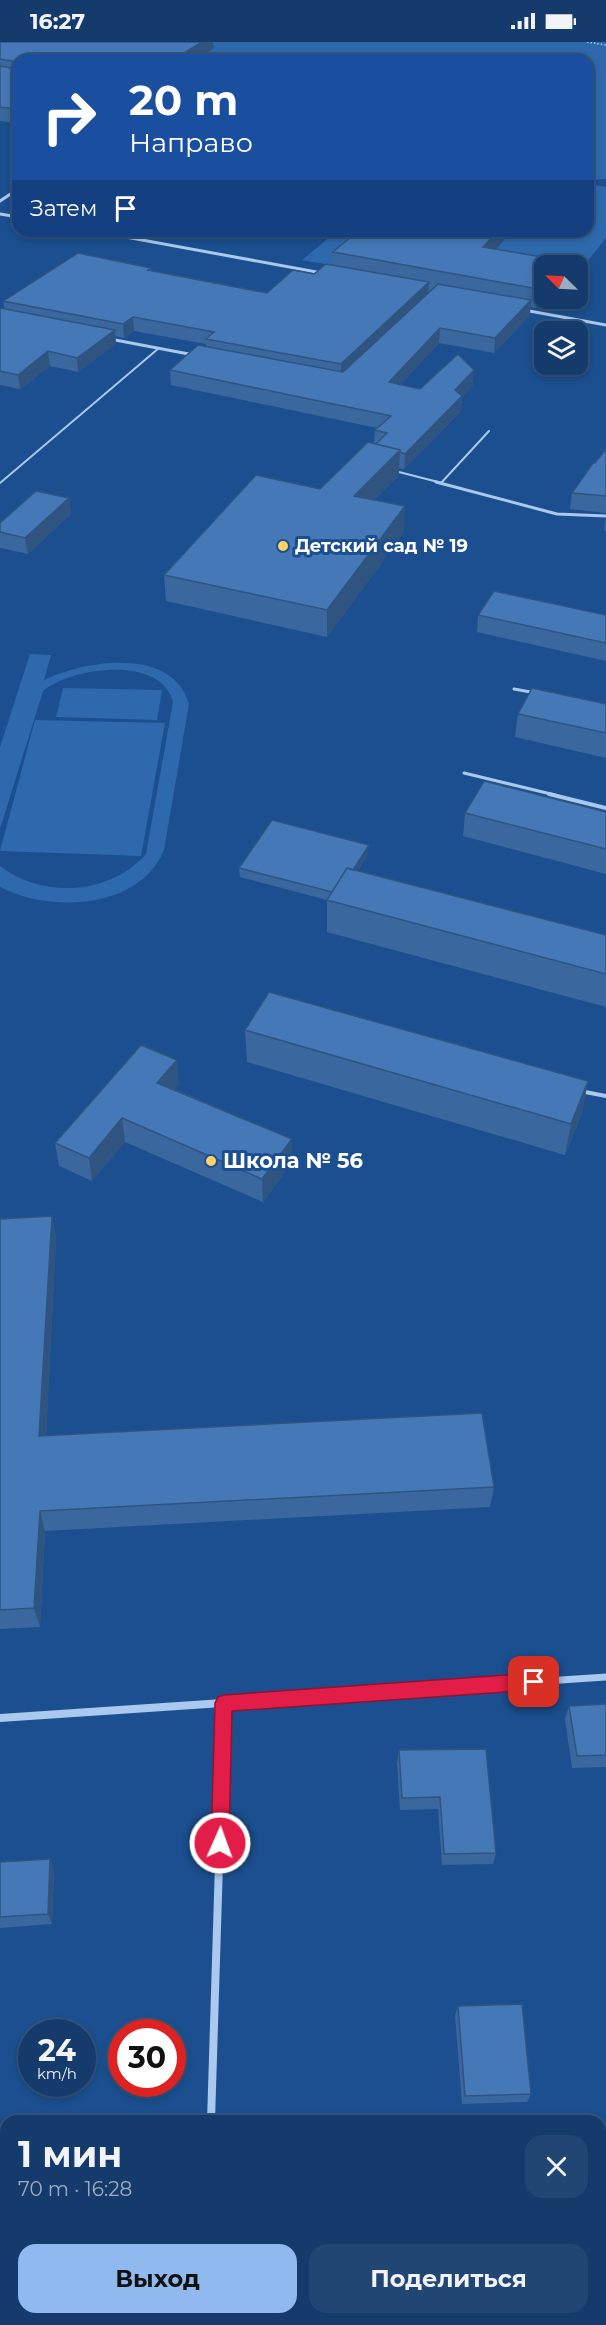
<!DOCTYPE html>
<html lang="ru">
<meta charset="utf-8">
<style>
body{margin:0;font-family:Montserrat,sans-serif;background:#214673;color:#f1f3f6;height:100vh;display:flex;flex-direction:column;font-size:22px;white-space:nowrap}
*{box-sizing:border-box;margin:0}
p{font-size:20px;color:#9dadc1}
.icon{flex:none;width:33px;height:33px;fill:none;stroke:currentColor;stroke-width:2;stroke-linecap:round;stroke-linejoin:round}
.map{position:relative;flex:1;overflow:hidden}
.drawer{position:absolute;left:0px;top:2073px;width:606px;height:210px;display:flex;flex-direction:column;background:#143b6b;border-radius:18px 18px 0 0;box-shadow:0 3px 9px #0003,0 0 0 2px #33557e}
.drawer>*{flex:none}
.hud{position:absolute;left:12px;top:12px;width:582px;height:183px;border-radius:18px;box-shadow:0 3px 9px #0003,0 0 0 2px #33557e;background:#1a4fa0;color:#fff;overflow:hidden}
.needle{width:39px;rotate:294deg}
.buttons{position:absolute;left:534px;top:213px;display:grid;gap:12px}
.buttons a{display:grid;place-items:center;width:54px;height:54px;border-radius:12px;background:#143b6b;box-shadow:0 3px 9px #0003,0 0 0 2px #33557e;font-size:30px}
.speed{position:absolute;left:18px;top:1977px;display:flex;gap:12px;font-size:30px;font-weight:700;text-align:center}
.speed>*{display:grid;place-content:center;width:78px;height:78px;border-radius:50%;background:#143b6b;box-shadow:0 3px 9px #0003,0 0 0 2px #33557e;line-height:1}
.speed small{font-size:15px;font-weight:400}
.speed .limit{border:9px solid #d22;background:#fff;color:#111}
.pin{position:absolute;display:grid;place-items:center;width:51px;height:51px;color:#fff;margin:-26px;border-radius:12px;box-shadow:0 3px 9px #0006}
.me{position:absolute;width:66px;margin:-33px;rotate:2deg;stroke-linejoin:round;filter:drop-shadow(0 0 4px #0008)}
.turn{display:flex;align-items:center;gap:21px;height:126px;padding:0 18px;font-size:27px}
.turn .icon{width:78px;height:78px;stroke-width:2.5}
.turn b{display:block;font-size:42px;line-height:51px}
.then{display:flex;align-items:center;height:57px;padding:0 18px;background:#0003;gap:12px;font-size:22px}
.round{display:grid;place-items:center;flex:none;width:63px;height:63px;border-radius:18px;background:#214673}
.head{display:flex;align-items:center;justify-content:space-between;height:102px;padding:0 18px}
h1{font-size:36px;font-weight:700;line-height:45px}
.action{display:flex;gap:12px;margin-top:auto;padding:12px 18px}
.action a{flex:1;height:69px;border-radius:18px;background:#90b9f0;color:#111;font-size:24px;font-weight:700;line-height:69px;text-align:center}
.action a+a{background:#214673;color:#f1f3f6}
.status{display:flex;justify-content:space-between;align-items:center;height:42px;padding:0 30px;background:#143b6b;direction:ltr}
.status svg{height:16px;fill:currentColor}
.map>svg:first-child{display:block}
.green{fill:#2e69ad}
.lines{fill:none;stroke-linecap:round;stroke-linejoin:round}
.path{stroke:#a9c9ee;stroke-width:1.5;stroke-dasharray:1.5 2;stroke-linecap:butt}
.service-far2{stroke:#a9c9ee;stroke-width:2}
.service-far1{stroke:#a9c9ee;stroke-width:3}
.service{stroke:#a9c9ee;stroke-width:4}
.minor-far2{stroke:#a9c9ee;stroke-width:3}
.minor-far1{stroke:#a9c9ee;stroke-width:7}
.minor{stroke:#a9c9ee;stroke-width:8}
.wall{fill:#3a679d}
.shaded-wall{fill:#305480}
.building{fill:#4478b7;stroke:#305480;stroke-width:1.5}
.route{fill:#e11d48;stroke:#92132f;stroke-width:1.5}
.poi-dot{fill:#ffd166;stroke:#1b4f8f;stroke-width:2}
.labels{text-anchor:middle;stroke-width:6;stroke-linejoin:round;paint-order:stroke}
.far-poi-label{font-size:18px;font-weight:bold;fill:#fff;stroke:#1b4f8f;text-anchor:start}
.poi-label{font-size:21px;font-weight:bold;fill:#fff;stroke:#1b4f8f;text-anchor:start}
</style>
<div class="status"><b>16:27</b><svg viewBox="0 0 49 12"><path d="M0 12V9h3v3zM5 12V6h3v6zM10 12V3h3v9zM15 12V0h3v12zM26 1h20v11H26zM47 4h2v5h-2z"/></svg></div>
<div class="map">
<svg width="606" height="2283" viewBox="0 0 606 2283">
<rect width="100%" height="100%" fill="#1b4f8f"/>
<path class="green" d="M 0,0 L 606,0 L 606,137 L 588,138 L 588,18 L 18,18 Z
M 588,142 L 606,145 L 606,196 L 578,231 L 578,224 L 544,224 L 544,256 L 556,257 L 552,262 L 302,218 L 337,189 L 588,189 Z
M 30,612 L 51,613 L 44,638 C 84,618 173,604 189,662 L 164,808 C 139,868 50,871 0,845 L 0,824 C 43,857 110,853 146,812 L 173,660 C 161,613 72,625 43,649 L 0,787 L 0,705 Z
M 63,646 L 162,648 L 157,678 L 56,675 Z
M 35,678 L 165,681 L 141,814 L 0,809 Z"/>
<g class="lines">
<path class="path" d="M 587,0 L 606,3"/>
<path class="service-far2" d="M 395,429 L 442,441
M 0,441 L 159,306
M 441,441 L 489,389"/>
<path class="service-far1" d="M 436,440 L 557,472 L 606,474
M 514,647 L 536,651
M 464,731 L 555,753"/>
<path class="service" d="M 549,752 L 606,766
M 580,1049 L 606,1054"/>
<path class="minor-far2" d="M 0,159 L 18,147
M 0,172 L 18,175
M 93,189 L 322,231
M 524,268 L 606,283
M 110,297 L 194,313"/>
<path class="minor-far1" d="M 394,1649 L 606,1635"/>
<path class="minor" d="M 0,1676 L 416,1648
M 211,2079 L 224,1661
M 209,2277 L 209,2283"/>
</g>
<path class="wall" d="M 0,0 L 213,0 L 214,6 L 196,18 L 18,18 L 18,81 L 0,79 Z
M 496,207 L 565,219 L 564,224 L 544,224 L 536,266 L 530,265 L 530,273 L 494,311 L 439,301 L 400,343 L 420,347 L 473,343 L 462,355 L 461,369 L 404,427 L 399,426 L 399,433 L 374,458 L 404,490 L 327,595 L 166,559 L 164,533 L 320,447 L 374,401 L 375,388 L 377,386 L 171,343 L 170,328 L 206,304 L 206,302 L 134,289 L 124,296 L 115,294 L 116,302 L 78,330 L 50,324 L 20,347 L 0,343 L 0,266 L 5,267 L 3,259 L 151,226 L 151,229 L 267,251 L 314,232 L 333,223 L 333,210 Z
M 606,407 L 606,471 L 570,467 L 572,451 Z
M 69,456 L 71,472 L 28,512 L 0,506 L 0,481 Z
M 606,473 L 606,489 L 604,489 Z
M 478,573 L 606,573 L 606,619 L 477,590 Z
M 606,662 L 606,716 L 515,695 L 518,672 Z
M 606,770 L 606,832 L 463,794 L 465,771 Z
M 368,812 L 358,829 L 606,893 L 606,965 L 327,890 L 327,858 L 240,835 L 239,826 Z
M 245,988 L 588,1039 L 582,1071 L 565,1113 L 247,1020 Z
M 179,1042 L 174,1047 L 292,1097 L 292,1120 L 263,1160 L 125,1100 L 92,1139 L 59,1124 L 55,1101 Z
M 52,1174 L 56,1197 L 46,1394 L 494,1445 L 490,1465 L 45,1489 L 40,1585 L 0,1587 L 0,1177 Z
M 606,1662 L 606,1725 L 572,1726 L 565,1677 L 569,1664 Z
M 399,1708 L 496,1811 L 493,1822 L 442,1823 L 438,1767 L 400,1768 L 397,1721 Z
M 50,1817 L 54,1828 L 52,1882 L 0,1886 L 0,1820 Z
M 458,1964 L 531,2052 L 527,2060 L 462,2062 L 455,1973 Z
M 484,2277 L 570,2277 L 571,2283 L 484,2283 Z"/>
<path class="shaded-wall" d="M 202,0 L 213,0 L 214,6 L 196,18 L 174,18 Z
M 498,189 L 512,189 L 482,224 L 483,205 Z
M 429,240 L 428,254 L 341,337 L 341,322 Z
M 544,240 L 545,256 L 536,266 L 538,247 Z
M 531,258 L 530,273 L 494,311 L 495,296 Z
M 133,275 L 134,289 L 124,296 L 123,282 Z
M 440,286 L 439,301 L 389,355 L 389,340 Z
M 115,288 L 116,302 L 78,330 L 77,316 Z
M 48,309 L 50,324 L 20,347 L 18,333 Z
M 474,328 L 473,343 L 462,355 L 461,369 L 404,427 L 405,412 L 455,348 Z
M 400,408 L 399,433 L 353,479 L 354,454 Z
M 69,456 L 71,472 L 28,512 L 25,496 Z
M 405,464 L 404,490 L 327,595 L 327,568 Z
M 369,803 L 368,812 L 339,861 L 339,852 Z
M 177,1018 L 179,1042 L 160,1064 L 157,1041 Z
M 588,1039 L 582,1071 L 565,1113 L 571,1082 Z
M 122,1076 L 125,1100 L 92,1139 L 89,1116 Z
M 292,1097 L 292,1120 L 263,1160 L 262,1137 Z
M 52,1174 L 56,1197 L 45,1415 L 39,1394 Z
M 40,1469 L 45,1489 L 40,1585 L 34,1566 Z
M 50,1817 L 54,1828 L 52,1882 L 48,1872 Z"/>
<path class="building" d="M 0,0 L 202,0 L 174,17 L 149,14 L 143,18 L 18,18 L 18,20 L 0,17 Z
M 0,24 L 16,27 L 18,26 L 18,67 L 0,65 Z
M 358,189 L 498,189 L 483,205 L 565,219 L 561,224 L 544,224 L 544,240 L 538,247 L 333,210 Z
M 78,211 L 151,226 L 148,228 L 267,251 L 293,228 L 314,232 L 326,222 L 429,240 L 341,322 L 206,297 L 214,290 L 133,275 L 123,282 L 3,259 Z
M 438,242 L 531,258 L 495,296 L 440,286 L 389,340 L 420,347 L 458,312 L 474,328 L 455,348 L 462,354 L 405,412 L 400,410 L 400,408 L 376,402 L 387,391 L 375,388 L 391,374 L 170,328 L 198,303 L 343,330 Z
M 0,266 L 115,288 L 77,316 L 48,309 L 18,333 L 0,329 Z
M 368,400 L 400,408 L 354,454 L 405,464 L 327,568 L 164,533 L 256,433 L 320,447 Z
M 606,407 L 606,454 L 572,451 L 593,421 L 595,421 Z
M 36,449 L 69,456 L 25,496 L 0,490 L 0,481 Z
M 494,549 L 606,573 L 606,601 L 478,573 Z
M 532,646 L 606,662 L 606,691 L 518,672 Z
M 484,739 L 606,770 L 606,807 L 465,771 Z
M 272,778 L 369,803 L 353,828 L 347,826 L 332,850 L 239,826 Z
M 347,826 L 606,893 L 606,932 L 327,858 Z
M 269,950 L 588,1039 L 571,1082 L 245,988 Z
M 141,1003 L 177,1018 L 157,1041 L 292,1097 L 262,1137 L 122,1076 L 89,1116 L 55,1101 Z
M 52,1174 L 39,1394 L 482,1371 L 494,1445 L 40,1469 L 34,1566 L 0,1568 L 0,1177 Z
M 606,1662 L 606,1713 L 577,1714 L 569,1664 Z
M 486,1707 L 496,1811 L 444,1812 L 440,1755 L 402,1756 L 399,1708 Z
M 50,1817 L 48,1872 L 0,1875 L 0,1820 Z
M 522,1962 L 531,2052 L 465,2054 L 458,1964 Z
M 488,2277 L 570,2277 L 571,2283 L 488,2283 Z"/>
<path class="route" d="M 534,1631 L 540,1634 L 543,1640 L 540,1646 L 534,1648 L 232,1669 L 229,1801 L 226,1807 L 220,1810 L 213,1807 L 211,1801 L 215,1661 L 218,1655 L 224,1653 Z"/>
<g class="poi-dot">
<circle cx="283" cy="504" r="6"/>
<circle cx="211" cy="1119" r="6"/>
</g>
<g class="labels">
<g class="far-poi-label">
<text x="295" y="510">Детский сад № 19</text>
</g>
<g class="poi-label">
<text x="223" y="1126">Школа № 56</text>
</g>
</g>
</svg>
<div class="buttons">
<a><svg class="needle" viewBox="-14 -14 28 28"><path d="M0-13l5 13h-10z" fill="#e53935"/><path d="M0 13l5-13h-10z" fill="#9dadc1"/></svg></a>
<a><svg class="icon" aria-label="layers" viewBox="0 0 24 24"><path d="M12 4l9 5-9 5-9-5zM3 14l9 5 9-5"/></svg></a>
</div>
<div class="speed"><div>24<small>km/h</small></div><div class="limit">30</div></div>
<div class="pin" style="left:534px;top:1640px;background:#d93025"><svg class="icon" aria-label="arrive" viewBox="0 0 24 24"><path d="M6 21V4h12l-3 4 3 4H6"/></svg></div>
<svg class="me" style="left:220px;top:1801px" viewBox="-20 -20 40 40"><circle r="17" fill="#e11d48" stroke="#fff" stroke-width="3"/><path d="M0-11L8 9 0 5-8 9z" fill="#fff"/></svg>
<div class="hud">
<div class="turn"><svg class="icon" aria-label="right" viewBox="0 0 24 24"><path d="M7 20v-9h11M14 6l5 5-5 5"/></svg><div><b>20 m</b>Направо</div></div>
<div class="then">Затем<svg class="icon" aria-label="arrive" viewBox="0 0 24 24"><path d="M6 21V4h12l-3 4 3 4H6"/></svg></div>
</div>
<section class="drawer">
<div class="head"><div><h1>1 мин</h1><p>70 m · 16:28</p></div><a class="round"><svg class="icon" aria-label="close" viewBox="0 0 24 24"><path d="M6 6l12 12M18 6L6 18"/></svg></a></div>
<div class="action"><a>Выход</a><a>Поделиться</a></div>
</section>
</div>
